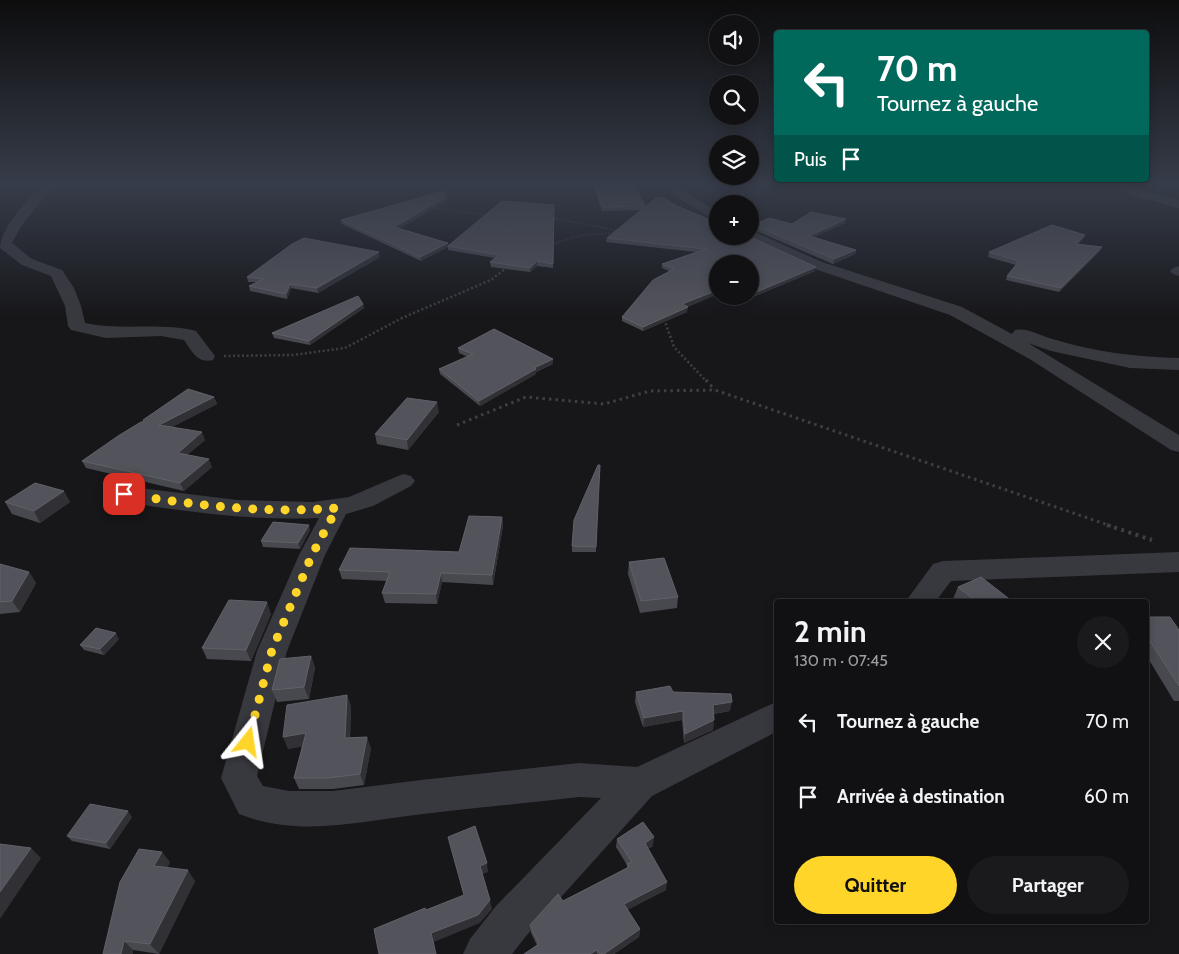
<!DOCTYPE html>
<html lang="fr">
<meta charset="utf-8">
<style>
body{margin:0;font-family:Cabin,sans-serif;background:#1a1a1d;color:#f1f3f6;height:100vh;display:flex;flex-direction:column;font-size:19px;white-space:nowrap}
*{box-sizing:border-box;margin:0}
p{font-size:16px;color:#9c9da0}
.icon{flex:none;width:28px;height:28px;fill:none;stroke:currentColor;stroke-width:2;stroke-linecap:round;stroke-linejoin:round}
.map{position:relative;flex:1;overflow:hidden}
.panel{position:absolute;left:774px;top:599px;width:375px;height:325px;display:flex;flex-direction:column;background:#111114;border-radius:5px;box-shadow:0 2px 12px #0003,0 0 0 1px #303134}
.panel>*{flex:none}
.hud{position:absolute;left:774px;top:30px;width:375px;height:152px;border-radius:5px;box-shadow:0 2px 12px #0003,0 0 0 1px #303134;background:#00695c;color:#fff;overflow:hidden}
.buttons{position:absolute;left:709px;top:15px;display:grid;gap:10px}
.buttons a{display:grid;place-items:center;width:50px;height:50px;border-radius:50%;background:#111114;box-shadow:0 2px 12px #0003,0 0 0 1px #303134;font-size:25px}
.pin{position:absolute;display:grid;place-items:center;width:42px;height:42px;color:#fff;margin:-21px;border-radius:10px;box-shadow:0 2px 8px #0006}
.me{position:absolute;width:55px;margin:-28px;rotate:15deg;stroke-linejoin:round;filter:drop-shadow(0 0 4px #0008)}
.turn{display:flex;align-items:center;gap:18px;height:105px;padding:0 20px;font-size:22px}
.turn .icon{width:65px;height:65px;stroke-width:2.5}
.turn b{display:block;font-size:35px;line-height:42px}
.then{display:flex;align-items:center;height:48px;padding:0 20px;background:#0003;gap:10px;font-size:19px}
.round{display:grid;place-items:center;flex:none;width:52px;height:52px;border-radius:26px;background:#1a1a1d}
.overview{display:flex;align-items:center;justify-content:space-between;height:85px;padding:0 20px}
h1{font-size:30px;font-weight:700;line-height:38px}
.button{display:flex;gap:10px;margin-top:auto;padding:10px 20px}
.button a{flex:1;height:58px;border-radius:30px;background:#ffd52a;color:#111;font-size:20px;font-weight:700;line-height:58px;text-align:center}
.button a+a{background:#1a1a1d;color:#f1f3f6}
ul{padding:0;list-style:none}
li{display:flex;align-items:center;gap:15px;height:75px;padding:0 20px}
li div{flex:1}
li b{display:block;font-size:19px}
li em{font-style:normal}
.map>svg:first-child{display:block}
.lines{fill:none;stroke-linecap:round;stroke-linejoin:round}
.path-far3{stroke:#3e3f46;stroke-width:2;stroke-dasharray:1 2;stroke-linecap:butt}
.path-far2{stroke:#3e3f46;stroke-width:2.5;stroke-dasharray:2 2.5;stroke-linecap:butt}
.path-far1{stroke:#3e3f46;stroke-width:3;stroke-dasharray:2.5 4;stroke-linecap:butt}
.path{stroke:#3e3f46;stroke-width:4;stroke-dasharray:3 4.5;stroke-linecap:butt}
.minor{fill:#38383f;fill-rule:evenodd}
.wall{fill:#48484f}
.shaded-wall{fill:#303035}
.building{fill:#53535b;stroke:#60616a}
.route{stroke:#ffd52a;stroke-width:9;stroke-dasharray:0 16.2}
</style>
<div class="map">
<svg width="1179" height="954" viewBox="0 0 1179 954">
<rect width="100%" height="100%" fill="#17171a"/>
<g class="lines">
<path class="path-far3" d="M 432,208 L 488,215
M 551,218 L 621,231
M 550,245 L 581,235 L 615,233
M 503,270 L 507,267"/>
<path class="path-far2" d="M 664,319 L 674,347 L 707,382
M 224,356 L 293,355 L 345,348 L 402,318 L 491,280 L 505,269"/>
<path class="path-far1" d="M 706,380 L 715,390
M 457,425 L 526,397 L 604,404 L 650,391 L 715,390 L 1111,526"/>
<path class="path" d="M 1107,525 L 1152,540"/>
<path class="minor" d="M 48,183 L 64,183 L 48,193 L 22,225 L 12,243 L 32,259 L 62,270 L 74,288 L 81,306 L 85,323 C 122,331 159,322 196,331 L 215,356 L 213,360 C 197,364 192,351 184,340 L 161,336 L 106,338 L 71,330 L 68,326 L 65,306 L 51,276 L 22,265 L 0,248 C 0,229 32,191 48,183 Z
M 666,183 L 678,183 L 683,190 L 718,212 L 718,222 L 675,196 Z
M 1117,183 L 1131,183 L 1139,189 L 1179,200 L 1179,208 L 1131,195 Z
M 750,230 L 822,262 L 962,307 L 1012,334 L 1015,330 C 1028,327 1042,337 1056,340 C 1096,352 1137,357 1179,358 L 1179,370 L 1130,368 L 1051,351 L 1028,343 L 1179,435 L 1179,452 L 1171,450 L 1028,358 L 950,315 L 812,268 L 745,237 L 750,236 Z
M 1179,266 L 1179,276 L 1173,274 L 1170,271 L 1173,268 Z
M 403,474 L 411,476 L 415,481 L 411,486 L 373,506 L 346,514 L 325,555 L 287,651 L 257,776 L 263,786 L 289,791 L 333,791 L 421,780 L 579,763 L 637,767 L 776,702 L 776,732 L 652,796 L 526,936 L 512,954 L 463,954 L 470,939 L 496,906 L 601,798 L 579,797 C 527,803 475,808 423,814 C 362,821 299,838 239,814 L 221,778 L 257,651 L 299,555 L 319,518 C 254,521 188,512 124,502 L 115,499 L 112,494 L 115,489 L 124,486 L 237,500 L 313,502 L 349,497 Z
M 1179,552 L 1179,572 L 951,581 L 936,601 L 906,601 L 933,564 L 943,561 Z"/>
</g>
<path class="wall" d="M 594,183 L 645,206 L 644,207 L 677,206 L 815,271 L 753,297 L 750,295 L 750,264 L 718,294 L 687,307 L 687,312 L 643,331 L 622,321 L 622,317 L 669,271 L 662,268 L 662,264 L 696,252 L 606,242 L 607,238 L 642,210 L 602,211 L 594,187 Z
M 446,197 L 447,201 L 399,228 L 448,245 L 554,205 L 553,268 L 537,266 L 530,272 L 491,267 L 490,262 L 495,258 L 448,250 L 448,247 L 421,261 L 342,224 L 341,220 Z
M 845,223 L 814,237 L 856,250 L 855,254 L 833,264 L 752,229 L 753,225 Z
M 1083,239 L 1078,245 L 1100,251 L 1059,292 L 1006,280 L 1007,276 L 1016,265 L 988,257 L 989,252 Z
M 380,257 L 318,293 L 291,288 L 287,299 L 250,291 L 249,286 L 257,282 L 248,282 L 247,277 Z
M 363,304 L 364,308 L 310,345 L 274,338 L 272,333 Z
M 458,348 L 553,359 L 553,364 L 536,372 L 536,374 L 480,406 L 440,374 L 439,369 L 468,357 L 459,353 Z
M 214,397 L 217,404 L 172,427 L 205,440 L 187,455 L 212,467 L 184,491 L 86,468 L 82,461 L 144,422 Z
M 439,412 L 408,450 L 377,444 L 375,434 Z
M 598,465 L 596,552 L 572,552 L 572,546 Z
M 5,502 L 70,502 L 40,523 L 12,514 Z
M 502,517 L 503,526 L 493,585 L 442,582 L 437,604 L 385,603 L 382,593 L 387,581 L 342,579 L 339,570 L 459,552 Z
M 310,530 L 300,549 L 263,547 L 261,541 Z
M 629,562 L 678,597 L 677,608 L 640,613 L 628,574 Z
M 0,564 L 29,572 L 36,583 L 20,612 L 0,614 Z
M 958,587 L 1012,601 L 957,601 L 953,599 Z
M 271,614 L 251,661 L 207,659 L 202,648 Z
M 1146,617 L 1179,630 L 1179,701 L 1174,701 L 1146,655 Z
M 119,639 L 104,655 L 84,650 L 80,645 Z
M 311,656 L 315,668 L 309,699 L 277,702 L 272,690 Z
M 636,692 L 673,692 L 730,711 L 714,714 L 713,730 L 684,743 L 682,720 L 643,727 L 635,702 Z
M 347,695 L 351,707 L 350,738 L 371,748 L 364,785 L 333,789 L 299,789 L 294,778 L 303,746 L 288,749 Z
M 132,817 L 110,849 L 72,841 L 67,836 Z
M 617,839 L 653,846 L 648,849 L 666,890 L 627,910 L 640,929 L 639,937 L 614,954 L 524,954 L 537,945 L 531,933 L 530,925 L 563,901 L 627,868 L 627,865 L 616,847 Z
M 170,862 L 167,868 L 195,881 L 159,954 L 133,950 L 103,954 Z"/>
<path class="shaded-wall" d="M 446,197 L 447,201 L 395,231 L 394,227 Z
M 846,219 L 845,223 L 809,240 L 809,236 Z
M 1085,235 L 1083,239 L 1075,249 L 1076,244 Z
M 448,243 L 448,247 L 421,261 L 420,257 Z
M 1102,247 L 1100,251 L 1059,292 L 1061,288 Z
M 856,250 L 855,254 L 833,264 L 834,259 Z
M 379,252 L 380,257 L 318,293 L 317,288 Z
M 537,261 L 537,266 L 530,272 L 530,268 Z
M 816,267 L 815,271 L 753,297 L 754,293 Z
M 290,284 L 291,288 L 287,299 L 286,294 Z
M 718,290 L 718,294 L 681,309 L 682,304 Z
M 363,304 L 364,308 L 310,345 L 309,341 Z
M 688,307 L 687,312 L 643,331 L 643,327 Z
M 553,359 L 553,364 L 536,372 L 536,374 L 480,406 L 479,401 L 534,368 Z
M 214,397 L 217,404 L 162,432 L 159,425 Z
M 437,402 L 439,412 L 408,450 L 407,440 Z
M 202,432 L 205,440 L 181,460 L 178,453 Z
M 209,459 L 212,467 L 184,491 L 180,483 Z
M 64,491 L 70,502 L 40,523 L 34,511 Z
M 502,517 L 503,526 L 493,585 L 492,575 Z
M 309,525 L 310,530 L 300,549 L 298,543 Z
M 29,572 L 36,583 L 20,612 L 12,601 Z
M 441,573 L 442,582 L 437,604 L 436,594 Z
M 267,602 L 271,614 L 251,661 L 246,650 Z
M 116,633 L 119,639 L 104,655 L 100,649 Z
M 311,656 L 315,668 L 309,699 L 304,687 Z
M 347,695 L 351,707 L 349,749 L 345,738 Z
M 732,702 L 730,711 L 711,714 L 713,705 Z
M 683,711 L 682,720 L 643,727 L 644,718 Z
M 714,720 L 713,730 L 684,743 L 685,734 Z
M 306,733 L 311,745 L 288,749 L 283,737 Z
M 367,737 L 371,748 L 364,785 L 360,774 Z
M 128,811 L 132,817 L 110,849 L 106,843 Z
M 654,837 L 653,846 L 644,851 L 645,843 Z
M 31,848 L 41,858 L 0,919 L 0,892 Z
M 162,852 L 170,862 L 162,877 L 154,866 Z
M 487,863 L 488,872 L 482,874 L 480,866 Z
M 188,870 L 195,881 L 159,954 L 150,944 Z
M 667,882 L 666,890 L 623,912 L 624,904 Z
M 490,900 L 492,909 L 480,923 L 434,942 L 436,954 L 431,933 Z
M 640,929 L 639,937 L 614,954 L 604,954 Z
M 124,941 L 133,950 L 133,954 L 121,954 Z
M 597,950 L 597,954 L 590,954 Z"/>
<path class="building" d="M 594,183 L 633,183 L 645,206 L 602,207 Z
M 444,191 L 446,197 L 394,227 L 448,243 L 420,257 L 341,220 Z
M 663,197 L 677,206 L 718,223 L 718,236 L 748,236 L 816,267 L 754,293 L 750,291 L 750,264 L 718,264 L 718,290 L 682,304 L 688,307 L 643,327 L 622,317 L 653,280 L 674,269 L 662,264 L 706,249 L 607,238 L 656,198 Z
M 502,201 L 554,205 L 553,264 L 537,261 L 530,268 L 490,262 L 499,255 L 448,246 Z
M 811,212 L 846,219 L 809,236 L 856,250 L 834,259 L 753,225 L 769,218 L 792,224 Z
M 1052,225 L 1085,235 L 1076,244 L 1102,247 L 1061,288 L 1007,276 L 1019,261 L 989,252 Z
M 304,238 L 379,252 L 317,288 L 290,284 L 286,294 L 249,286 L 264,279 L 247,277 L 292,244 Z
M 358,296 L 363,304 L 309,341 L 272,333 Z
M 494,329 L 553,359 L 534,368 L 536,369 L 479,401 L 439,369 L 473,354 L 458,348 Z
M 188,389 L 214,397 L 159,425 L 202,432 L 178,453 L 209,459 L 180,483 L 82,461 L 118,436 L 141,422 L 144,422 L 143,420 Z
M 407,398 L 437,402 L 407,440 L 375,434 Z
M 598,465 L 600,465 L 596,547 L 572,546 L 574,520 Z
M 35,483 L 64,491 L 34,511 L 5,502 Z
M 469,516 L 502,517 L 492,575 L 441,573 L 436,594 L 382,593 L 390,572 L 339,570 L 350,548 L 459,552 Z
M 273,522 L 309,525 L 298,543 L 261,541 Z
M 664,558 L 678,597 L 641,601 L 629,562 Z
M 0,564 L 29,572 L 12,601 L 0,602 Z
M 981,577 L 1012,601 L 976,601 L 958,587 Z
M 229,600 L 267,602 L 246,650 L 202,648 Z
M 1146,617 L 1170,617 L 1179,630 L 1179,686 L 1146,635 L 1146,623 L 1149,623 L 1146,620 Z
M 96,628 L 116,633 L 100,649 L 80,645 Z
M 311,656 L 304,687 L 272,690 L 280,659 Z
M 670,686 L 673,692 L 731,694 L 732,702 L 713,705 L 714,720 L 685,734 L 683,711 L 644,718 L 636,692 Z
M 347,695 L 345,738 L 367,737 L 360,774 L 328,778 L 294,778 L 306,733 L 283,737 L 287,705 Z
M 90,804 L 128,811 L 106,843 L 67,836 Z
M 643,822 L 654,837 L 645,843 L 667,882 L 624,904 L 640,929 L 604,954 L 600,954 L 597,950 L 590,954 L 524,954 L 539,944 L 530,925 L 558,894 L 563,901 L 629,867 L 627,864 L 632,862 L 617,839 Z
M 475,826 L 487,863 L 480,866 L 490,900 L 478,915 L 431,933 L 436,954 L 379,954 L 374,929 L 425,908 L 426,910 L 464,895 L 448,837 Z
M 0,844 L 31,848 L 0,892 Z
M 139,849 L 162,852 L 154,866 L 188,870 L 150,944 L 124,941 L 121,954 L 103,954 L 120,882 Z"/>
<linearGradient id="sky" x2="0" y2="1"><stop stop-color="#0d0d0e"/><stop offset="0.58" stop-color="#363c49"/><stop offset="1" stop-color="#363c49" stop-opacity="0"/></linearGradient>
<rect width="1179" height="317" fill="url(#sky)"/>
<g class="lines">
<path class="route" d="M 124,494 C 195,505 266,514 337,508 L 312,555 L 272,650 L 248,742"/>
</g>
</svg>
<div class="buttons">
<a><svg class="icon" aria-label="sound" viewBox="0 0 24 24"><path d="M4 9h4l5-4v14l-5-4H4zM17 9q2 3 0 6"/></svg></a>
<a><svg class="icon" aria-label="search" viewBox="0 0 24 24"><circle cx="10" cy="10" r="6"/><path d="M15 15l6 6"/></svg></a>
<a><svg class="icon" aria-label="layers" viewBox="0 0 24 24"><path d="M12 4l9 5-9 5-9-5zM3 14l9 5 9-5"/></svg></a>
<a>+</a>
<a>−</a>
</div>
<div class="pin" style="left:124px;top:494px;background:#d93025"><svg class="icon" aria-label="arrive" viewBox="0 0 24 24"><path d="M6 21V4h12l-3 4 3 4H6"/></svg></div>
<svg class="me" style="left:248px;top:742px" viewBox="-20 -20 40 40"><path d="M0-17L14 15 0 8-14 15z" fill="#ffd52a" stroke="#fff" stroke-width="4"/></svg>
<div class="hud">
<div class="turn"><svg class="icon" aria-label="left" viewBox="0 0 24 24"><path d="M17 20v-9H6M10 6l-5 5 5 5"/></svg><div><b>70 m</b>Tournez à gauche</div></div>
<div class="then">Puis<svg class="icon" aria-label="arrive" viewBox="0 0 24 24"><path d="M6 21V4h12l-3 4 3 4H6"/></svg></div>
</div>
<section class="panel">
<div class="overview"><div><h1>2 min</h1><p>130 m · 07:45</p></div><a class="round"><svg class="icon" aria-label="close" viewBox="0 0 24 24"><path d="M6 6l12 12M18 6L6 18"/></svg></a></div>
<ul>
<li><svg class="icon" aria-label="left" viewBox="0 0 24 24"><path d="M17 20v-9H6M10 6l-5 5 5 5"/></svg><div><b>Tournez à gauche</b></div><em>70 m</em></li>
<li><svg class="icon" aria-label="arrive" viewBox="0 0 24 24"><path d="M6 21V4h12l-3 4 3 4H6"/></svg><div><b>Arrivée à destination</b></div><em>60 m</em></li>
</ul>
<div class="button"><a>Quitter</a><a>Partager</a></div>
</section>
</div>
